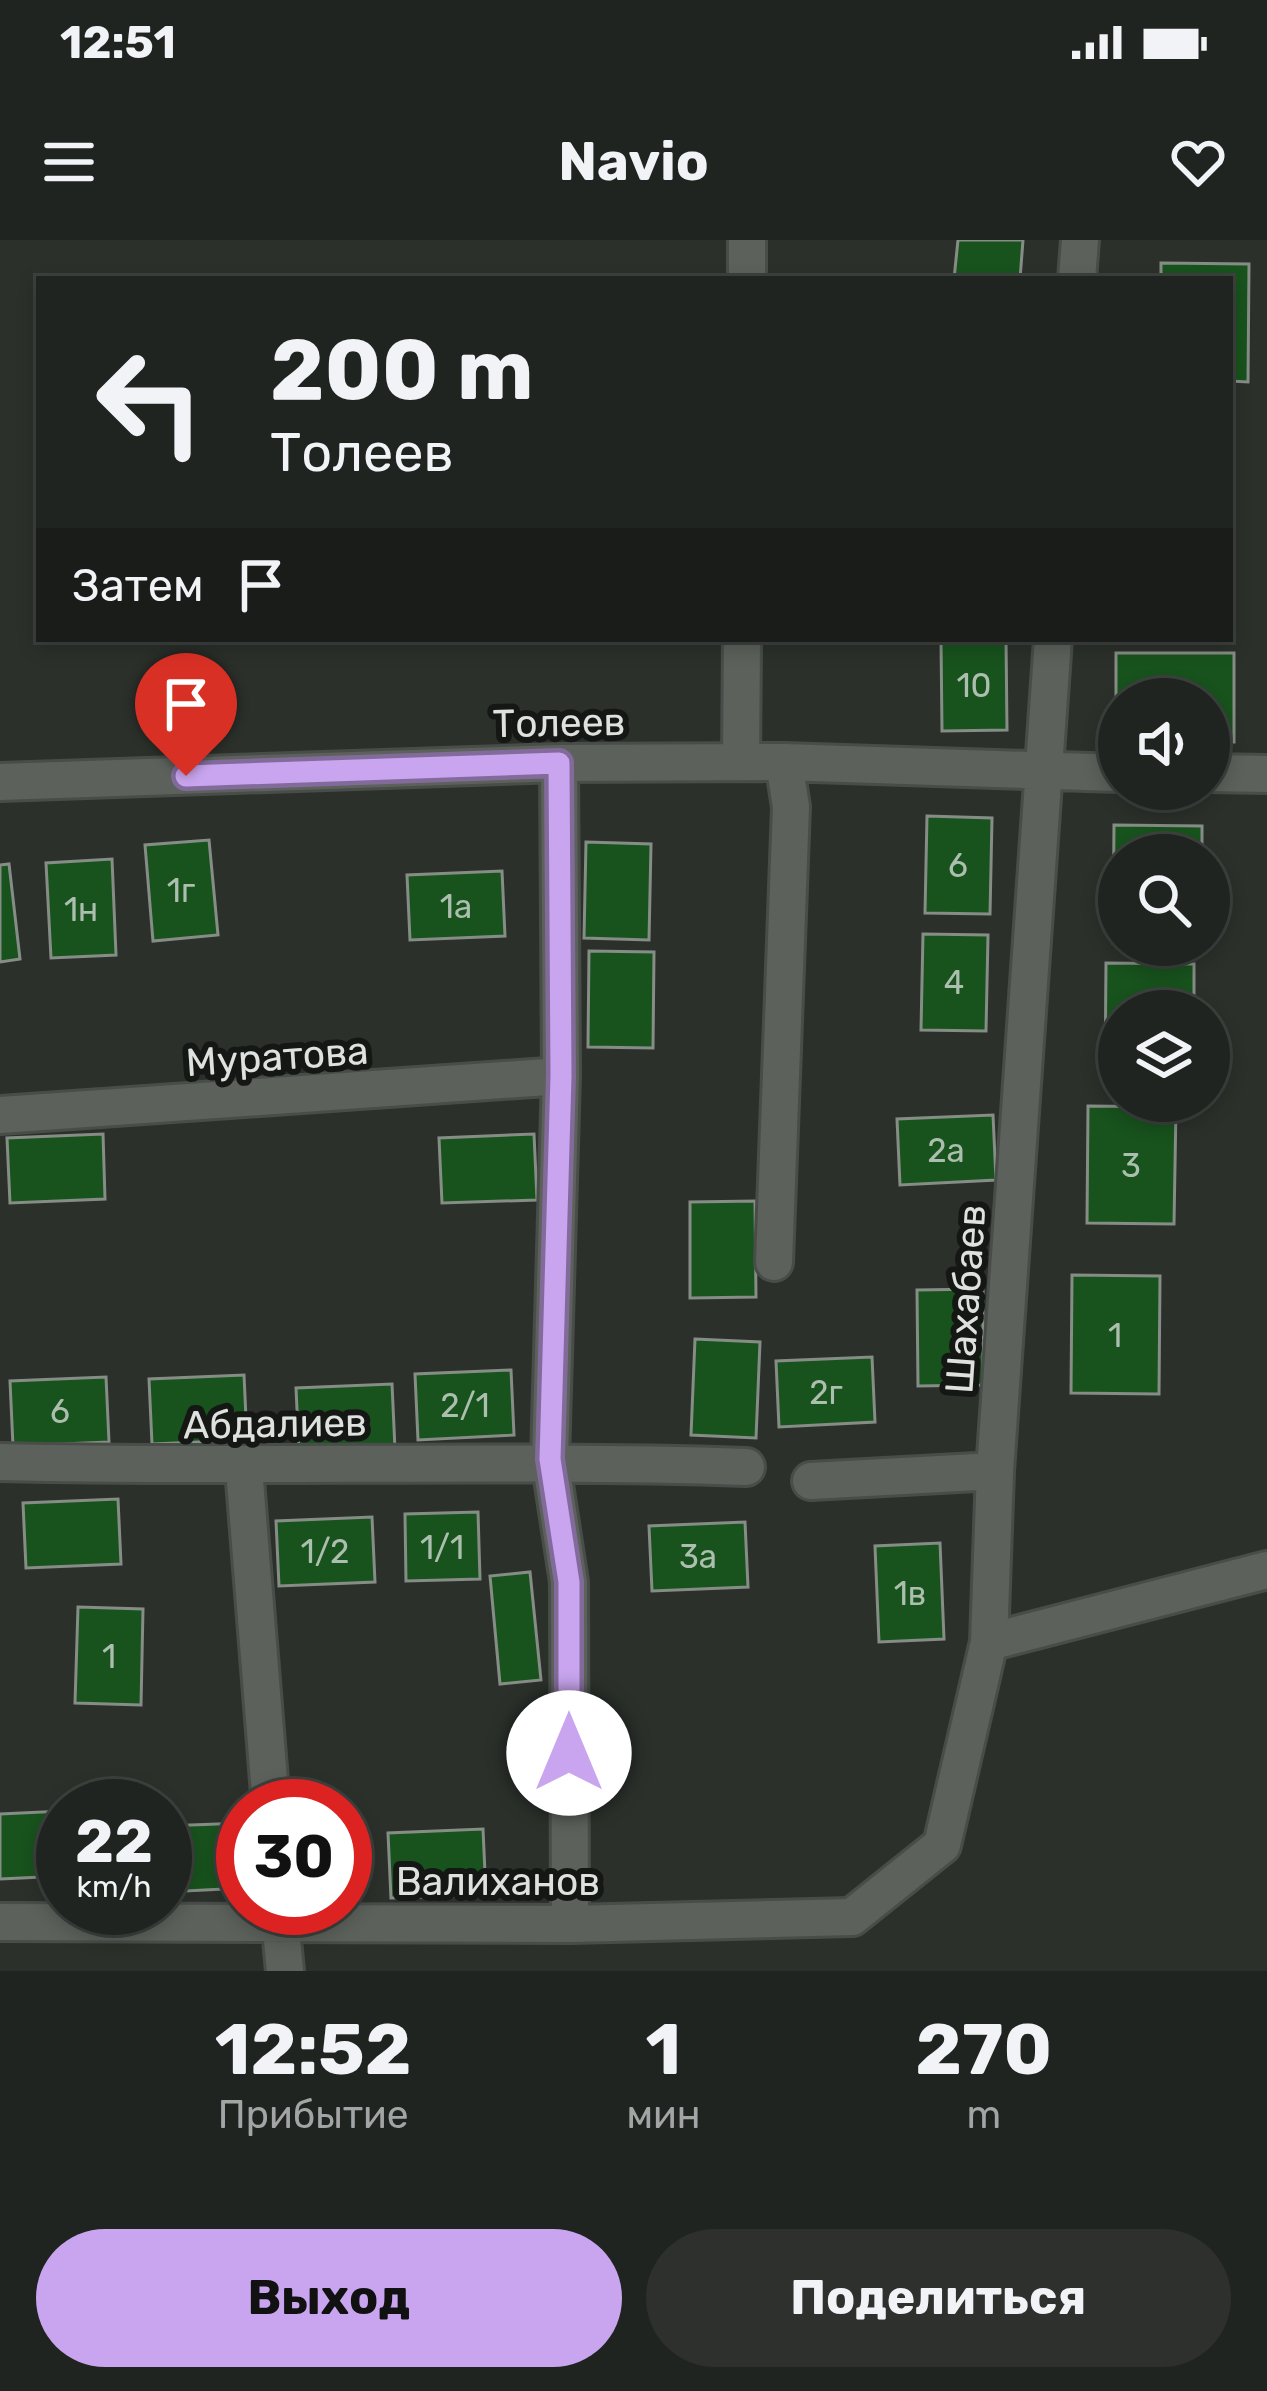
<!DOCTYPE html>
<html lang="ru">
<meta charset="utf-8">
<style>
body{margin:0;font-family:Rubik,sans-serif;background:#2d302d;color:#f1f3f6;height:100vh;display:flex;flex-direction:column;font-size:45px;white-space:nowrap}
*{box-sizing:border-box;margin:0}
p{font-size:39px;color:#a2a4a5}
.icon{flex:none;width:66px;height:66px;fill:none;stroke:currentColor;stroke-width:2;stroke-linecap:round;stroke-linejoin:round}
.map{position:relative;height:1731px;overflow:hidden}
.sheet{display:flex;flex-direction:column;background:#202420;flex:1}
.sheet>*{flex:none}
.hud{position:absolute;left:36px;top:36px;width:1197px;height:366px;border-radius:0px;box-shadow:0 6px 18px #0003,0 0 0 3px #3d413e;background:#202420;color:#f1f3f6;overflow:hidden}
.fabs{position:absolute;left:1098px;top:438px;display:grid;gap:24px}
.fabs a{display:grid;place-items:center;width:132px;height:132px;border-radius:50%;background:#202420;box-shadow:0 6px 18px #0003,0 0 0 3px #3d413e;font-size:60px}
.speed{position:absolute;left:36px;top:1539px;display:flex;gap:24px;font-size:60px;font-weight:700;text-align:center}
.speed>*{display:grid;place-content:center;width:156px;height:156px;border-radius:50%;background:#202420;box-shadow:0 6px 18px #0003,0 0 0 3px #3d413e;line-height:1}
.speed small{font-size:30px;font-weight:400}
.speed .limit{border:18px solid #d22;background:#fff;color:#111}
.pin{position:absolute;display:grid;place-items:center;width:102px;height:102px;color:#fff;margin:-123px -51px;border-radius:50% 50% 50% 0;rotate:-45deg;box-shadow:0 0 12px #0007}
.pin .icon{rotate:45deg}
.me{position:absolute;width:132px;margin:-66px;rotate:0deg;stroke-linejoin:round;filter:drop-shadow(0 0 9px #0008)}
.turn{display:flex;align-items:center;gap:42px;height:252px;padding:0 36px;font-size:54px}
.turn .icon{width:156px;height:156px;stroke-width:2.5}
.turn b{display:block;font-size:84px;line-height:102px}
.then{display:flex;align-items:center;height:114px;padding:0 36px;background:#0003;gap:24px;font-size:45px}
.eta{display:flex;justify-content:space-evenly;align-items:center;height:204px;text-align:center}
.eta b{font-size:72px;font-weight:700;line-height:84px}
.primary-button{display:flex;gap:24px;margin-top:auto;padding:24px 36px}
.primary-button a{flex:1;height:138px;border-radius:72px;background:#c8a5ee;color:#111;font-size:48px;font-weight:700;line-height:138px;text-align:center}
.primary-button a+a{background:#2d302d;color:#f1f3f6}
.status{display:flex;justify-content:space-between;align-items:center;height:84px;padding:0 60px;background:#202420;direction:ltr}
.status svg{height:33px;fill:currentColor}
header{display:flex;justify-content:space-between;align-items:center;height:156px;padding:0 36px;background:#202420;font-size:54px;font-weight:700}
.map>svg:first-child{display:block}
.building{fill:#18521d;stroke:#868c86;stroke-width:3}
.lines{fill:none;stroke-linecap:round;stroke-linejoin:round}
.minor-casing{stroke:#494d49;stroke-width:42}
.minor{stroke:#5c615b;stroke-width:36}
.route-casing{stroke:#826b9b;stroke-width:30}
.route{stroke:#c8a5ee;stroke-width:21}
.labels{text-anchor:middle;stroke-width:12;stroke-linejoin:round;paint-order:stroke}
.number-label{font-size:33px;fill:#acbeae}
.street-label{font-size:39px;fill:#dee2de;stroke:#151715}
</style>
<div class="status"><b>12:51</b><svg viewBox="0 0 49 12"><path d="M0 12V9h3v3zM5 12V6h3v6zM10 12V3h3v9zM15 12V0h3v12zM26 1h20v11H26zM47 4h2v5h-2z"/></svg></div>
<header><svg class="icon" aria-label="menu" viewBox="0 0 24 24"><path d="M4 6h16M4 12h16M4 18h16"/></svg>Navio<svg class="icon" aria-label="heart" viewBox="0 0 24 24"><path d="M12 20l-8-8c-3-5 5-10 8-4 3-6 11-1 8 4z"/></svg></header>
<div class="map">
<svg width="1267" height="1731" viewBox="0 0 1267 1731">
<rect width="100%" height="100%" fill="#2b302b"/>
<path class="building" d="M 958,0 L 1023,0 L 1020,39 L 954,39 Z
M 1161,23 L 1249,24 L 1248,142 L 1230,141 L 1230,39 L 1161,39 Z
M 941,399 L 1006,399 L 1007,490 L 942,491 Z
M 1116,413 L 1234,413 L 1234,502 L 1209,502 L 1209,459 L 1119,459 L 1116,501 Z
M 927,576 L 992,578 L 990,674 L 925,673 Z
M 1114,585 L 1202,586 L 1202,615 L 1119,615 L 1119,703 L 1113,703 Z
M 209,600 L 218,695 L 153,701 L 145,605 Z
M 586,602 L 651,604 L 649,700 L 584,698 Z
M 112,619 L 116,715 L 51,718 L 46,623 Z
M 9,624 L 20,719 L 0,722 L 0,625 Z
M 502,631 L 505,696 L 410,700 L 407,635 Z
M 923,694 L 988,695 L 986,791 L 921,790 Z
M 589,711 L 654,712 L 653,808 L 588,807 Z
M 1106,723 L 1194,724 L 1194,771 L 1119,771 L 1119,841 L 1105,840 Z
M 1088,866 L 1176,867 L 1174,984 L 1087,983 Z
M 993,875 L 996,940 L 900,945 L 897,879 Z
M 103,894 L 105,959 L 10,963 L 7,898 Z
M 534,894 L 537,960 L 442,963 L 439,898 Z
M 755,961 L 756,1057 L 690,1058 L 690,962 Z
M 1072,1035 L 1160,1036 L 1159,1154 L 1071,1153 Z
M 983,1049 L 983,1145 L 918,1146 L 917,1050 Z
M 695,1099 L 760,1102 L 756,1198 L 691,1195 Z
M 872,1117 L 875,1182 L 779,1187 L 776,1121 Z
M 511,1130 L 514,1195 L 418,1200 L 415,1134 Z
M 244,1135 L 247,1200 L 152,1204 L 149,1139 Z
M 106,1137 L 109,1202 L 13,1206 L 10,1141 Z
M 392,1144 L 395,1209 L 299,1213 L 296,1148 Z
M 118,1259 L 121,1324 L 26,1328 L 23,1263 Z
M 478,1272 L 480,1339 L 406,1341 L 405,1274 Z
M 372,1277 L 375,1342 L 279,1346 L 276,1281 Z
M 745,1282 L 748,1347 L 652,1351 L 649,1286 Z
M 940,1303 L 944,1399 L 879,1402 L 875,1306 Z
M 530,1332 L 541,1440 L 500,1444 L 490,1336 Z
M 78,1367 L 143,1369 L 141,1465 L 75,1463 Z
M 63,1571 L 63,1636 L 0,1639 L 0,1574 Z
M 243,1583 L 243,1648 L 166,1652 L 165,1586 Z
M 483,1589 L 486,1655 L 391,1658 L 388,1593 Z"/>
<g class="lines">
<g class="minor-casing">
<path id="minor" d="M 747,39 L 747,0
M 1077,39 L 1080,0
M 741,522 L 742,399
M 559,523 L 561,836 L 550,1219 L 569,1342 L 570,1684
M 1209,533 L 1267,534
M 0,542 L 559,523 L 784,522 L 1119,533
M 0,875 L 561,836
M 774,1022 L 791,567 L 784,522
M 0,1222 C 249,1228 497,1219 746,1227
M 244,1228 L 271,1566
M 811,1241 L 995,1231
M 989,1402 L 1267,1330
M 279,1668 L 285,1731
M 0,1682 L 570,1684 L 852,1677 L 942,1605 L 989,1402 L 995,1231 L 1053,399"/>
</g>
<use href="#minor" class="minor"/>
</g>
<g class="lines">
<g class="route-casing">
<path id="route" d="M 186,536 L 559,523 L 561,836 L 550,1219 L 569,1342 L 569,1513"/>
</g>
<use href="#route" class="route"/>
</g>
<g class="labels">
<g class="number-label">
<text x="974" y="457">10</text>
<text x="958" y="637">6</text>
<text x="181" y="662">1г</text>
<text x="456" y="678">1а</text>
<text x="81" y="681">1н</text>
<text x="954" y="754">4</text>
<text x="946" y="922">2а</text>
<text x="1131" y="937">3</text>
<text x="1115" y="1107">1</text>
<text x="826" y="1164">2г</text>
<text x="465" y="1177">2/1</text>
<text x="60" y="1183">6</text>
<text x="442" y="1319">1/1</text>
<text x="325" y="1323">1/2</text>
<text x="698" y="1328">3а</text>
<text x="910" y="1365">1в</text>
<text x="109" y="1428">1</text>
</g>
<g class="street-label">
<text transform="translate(559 482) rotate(-1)" y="14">Толеев</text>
<text transform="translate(277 816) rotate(-4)" y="14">Муратова</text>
<text transform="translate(965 1059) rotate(-86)" y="14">Шахабаев</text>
<text transform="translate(275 1183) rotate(-1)" y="14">Абдалиев</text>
<text x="498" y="1655">Валиханов</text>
</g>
</g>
</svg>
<div class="fabs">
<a><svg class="icon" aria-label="sound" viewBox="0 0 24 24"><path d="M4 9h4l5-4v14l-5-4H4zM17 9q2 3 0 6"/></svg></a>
<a><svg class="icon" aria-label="search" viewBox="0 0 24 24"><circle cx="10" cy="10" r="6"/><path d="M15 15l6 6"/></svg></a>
<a><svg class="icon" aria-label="layers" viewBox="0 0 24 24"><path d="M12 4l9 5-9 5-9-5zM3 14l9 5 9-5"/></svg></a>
</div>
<div class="speed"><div>22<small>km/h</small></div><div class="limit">30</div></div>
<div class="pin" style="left:186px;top:536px;background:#d93025"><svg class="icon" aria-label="arrive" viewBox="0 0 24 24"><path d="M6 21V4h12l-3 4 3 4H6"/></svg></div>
<svg class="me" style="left:569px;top:1513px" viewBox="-20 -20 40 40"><circle r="19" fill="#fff"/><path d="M0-13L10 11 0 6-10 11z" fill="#c8a5ee"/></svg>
<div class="hud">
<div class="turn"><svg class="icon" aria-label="left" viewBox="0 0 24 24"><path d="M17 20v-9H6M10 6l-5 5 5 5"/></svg><div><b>200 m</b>Толеев</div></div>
<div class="then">Затем<svg class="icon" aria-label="arrive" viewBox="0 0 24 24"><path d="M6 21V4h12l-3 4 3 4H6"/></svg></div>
</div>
</div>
<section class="sheet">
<div class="eta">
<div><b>12:52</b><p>Прибытие</p></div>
<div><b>1</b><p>мин</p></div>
<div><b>270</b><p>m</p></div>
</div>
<div class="primary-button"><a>Выход</a><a>Поделиться</a></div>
</section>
